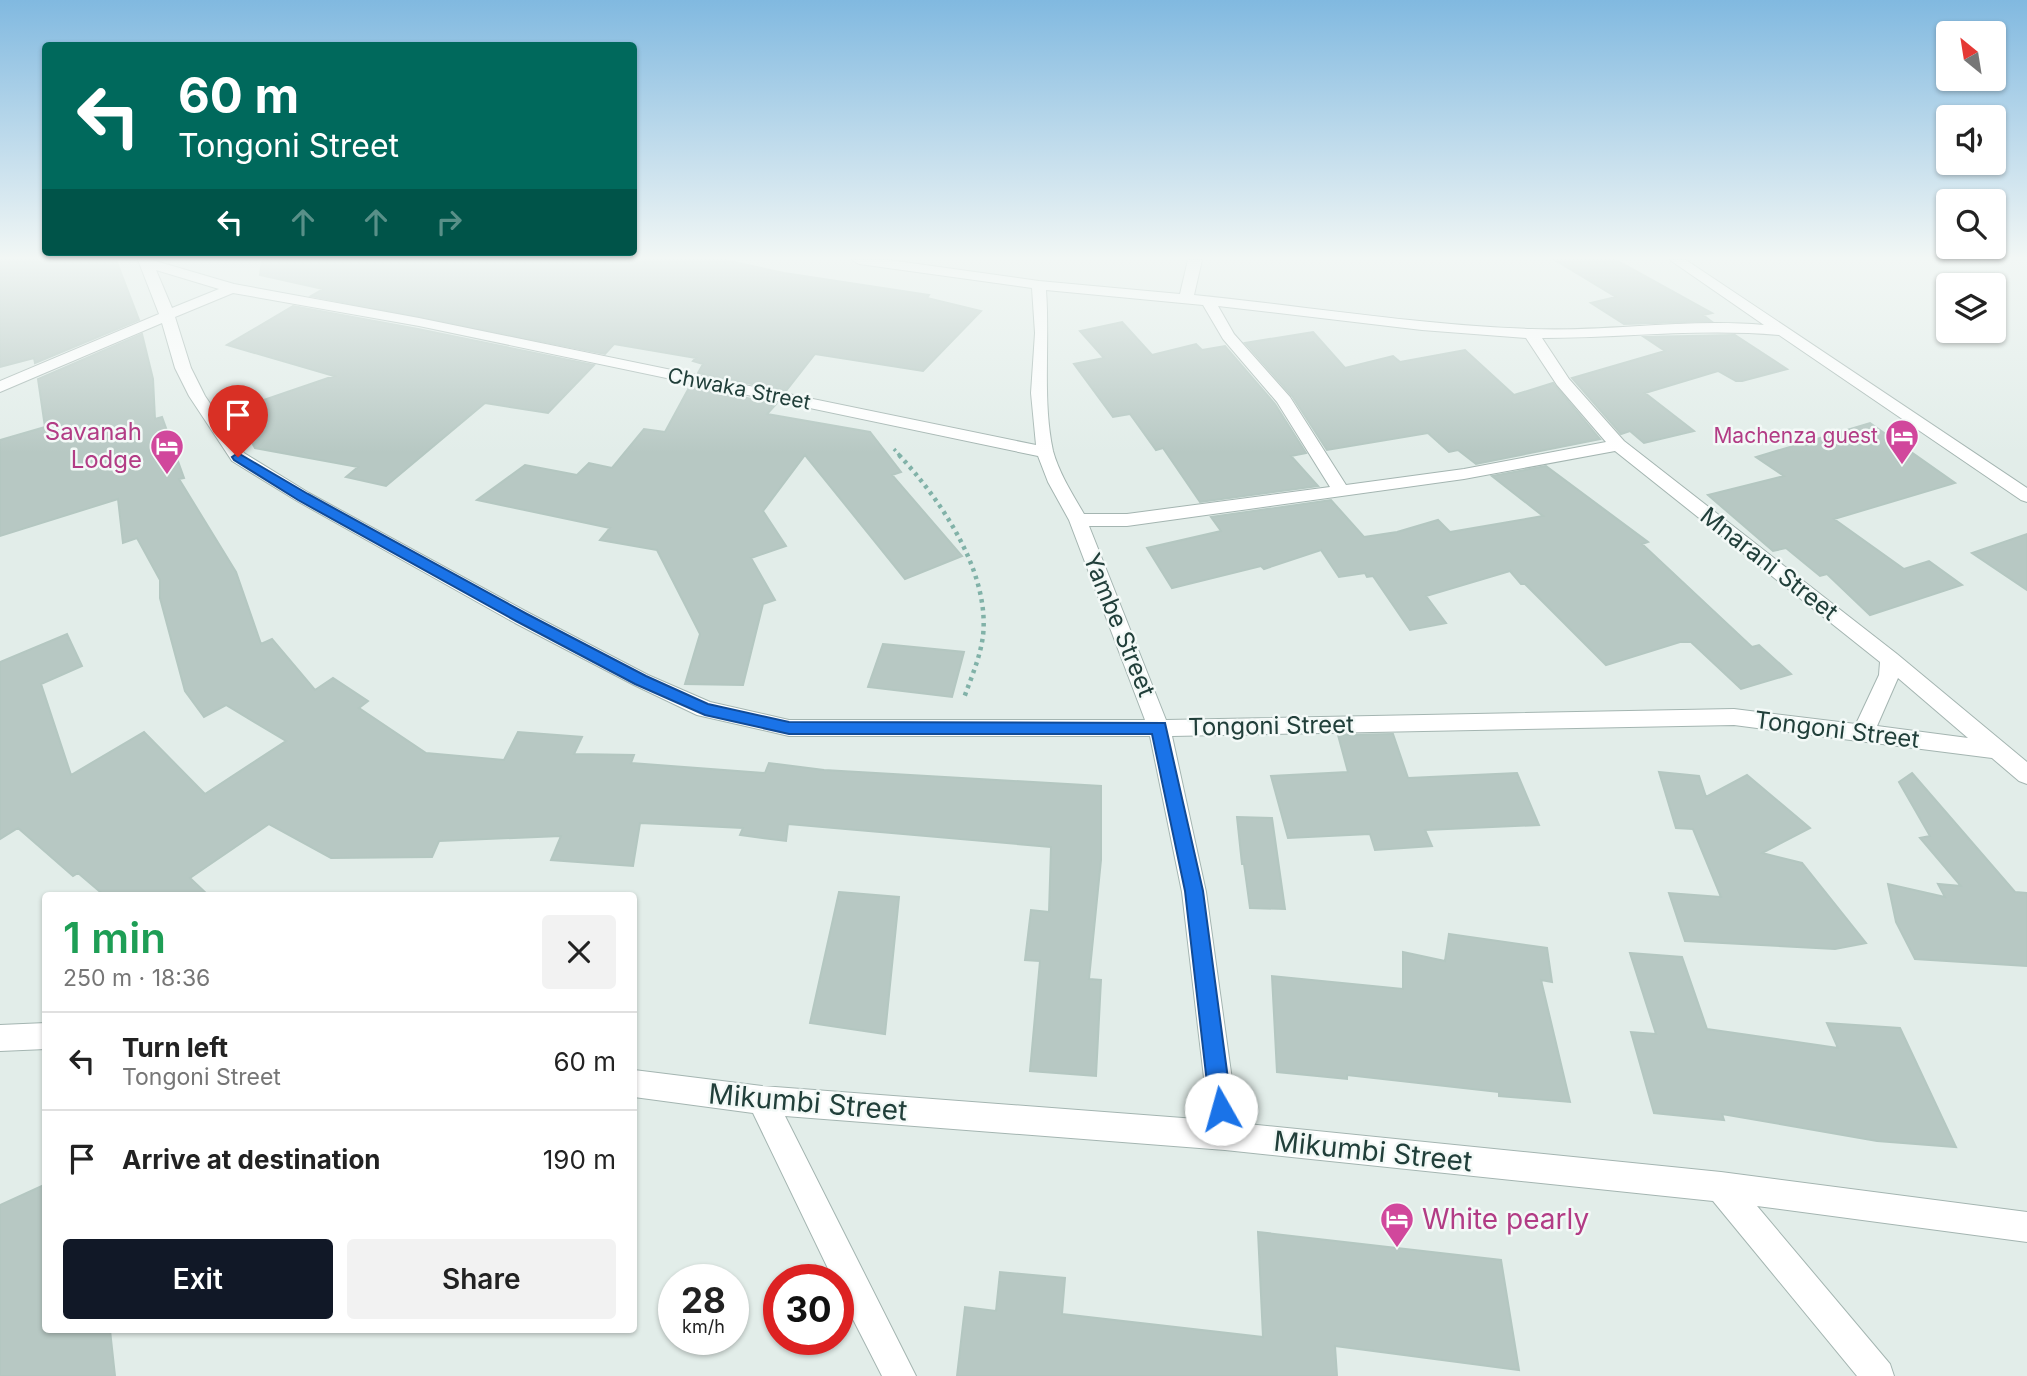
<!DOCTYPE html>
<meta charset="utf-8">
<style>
body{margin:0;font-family:Inter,sans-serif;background:#f2f2f2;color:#222;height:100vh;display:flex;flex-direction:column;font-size:26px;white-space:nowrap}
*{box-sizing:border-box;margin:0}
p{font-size:23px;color:#767676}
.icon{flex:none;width:38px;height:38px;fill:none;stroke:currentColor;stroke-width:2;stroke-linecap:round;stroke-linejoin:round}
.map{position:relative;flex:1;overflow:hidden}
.drawer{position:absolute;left:42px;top:892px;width:595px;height:441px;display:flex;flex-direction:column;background:#fff;border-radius:7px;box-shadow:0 2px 5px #0004}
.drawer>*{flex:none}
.hud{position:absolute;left:42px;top:42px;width:595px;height:214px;border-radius:7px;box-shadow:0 2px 5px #0004;background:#00695c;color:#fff;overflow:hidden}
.needle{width:46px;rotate:330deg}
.tools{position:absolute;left:1936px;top:21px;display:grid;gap:14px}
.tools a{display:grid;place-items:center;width:70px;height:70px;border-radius:7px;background:#fff;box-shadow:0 2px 5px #0004;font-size:35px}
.speed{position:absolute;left:658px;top:1264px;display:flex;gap:14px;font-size:35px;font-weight:700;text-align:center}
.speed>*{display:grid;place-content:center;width:91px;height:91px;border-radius:50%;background:#fff;box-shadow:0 2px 5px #0004;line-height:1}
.speed small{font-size:18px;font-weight:400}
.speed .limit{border:10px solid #d22;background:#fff;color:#111}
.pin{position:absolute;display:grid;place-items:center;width:60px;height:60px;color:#fff;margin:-72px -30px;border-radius:50% 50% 50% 0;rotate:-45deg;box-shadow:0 0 7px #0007}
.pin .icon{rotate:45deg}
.me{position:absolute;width:77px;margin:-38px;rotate:353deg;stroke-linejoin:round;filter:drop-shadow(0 0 5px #0008)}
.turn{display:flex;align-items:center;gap:24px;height:147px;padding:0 21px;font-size:32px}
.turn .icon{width:91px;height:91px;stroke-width:2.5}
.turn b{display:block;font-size:49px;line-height:60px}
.lanes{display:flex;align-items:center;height:66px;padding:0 21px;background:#0003;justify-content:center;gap:35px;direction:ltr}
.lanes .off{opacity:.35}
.round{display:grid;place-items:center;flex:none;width:74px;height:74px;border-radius:7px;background:#f2f2f2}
.summary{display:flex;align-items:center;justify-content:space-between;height:119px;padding:0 21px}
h1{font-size:42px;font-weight:600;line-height:52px;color:#1e9e55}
.button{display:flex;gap:14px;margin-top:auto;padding:14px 21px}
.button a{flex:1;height:80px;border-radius:7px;background:#111827;color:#fff;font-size:28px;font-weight:600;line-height:80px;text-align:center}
.button a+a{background:#f2f2f2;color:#222}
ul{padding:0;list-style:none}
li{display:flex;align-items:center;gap:21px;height:98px;padding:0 21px;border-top:2px solid #e0e0e0}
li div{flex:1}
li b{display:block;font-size:26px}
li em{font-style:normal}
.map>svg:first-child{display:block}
.building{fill:#b7c8c3;stroke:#b4c7c1;stroke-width:2}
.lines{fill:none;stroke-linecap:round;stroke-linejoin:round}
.minor-casing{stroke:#a4b5b1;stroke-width:2}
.path-far1{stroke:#81b2a8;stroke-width:3.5;stroke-dasharray:2.5 3.5;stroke-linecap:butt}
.path{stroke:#81b2a8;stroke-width:4.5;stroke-dasharray:3.5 4.5;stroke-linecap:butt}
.minor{fill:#fff;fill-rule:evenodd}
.route{fill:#1a73e8;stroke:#114b97;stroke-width:2}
.labels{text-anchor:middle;stroke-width:5;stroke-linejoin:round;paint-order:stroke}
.far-street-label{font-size:21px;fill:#213f3a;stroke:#f3f9f7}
.far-hotel-label{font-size:21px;fill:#b23c85;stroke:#f3f9f7;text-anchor:end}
.hotel-label{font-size:24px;fill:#b23c85;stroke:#f3f9f7;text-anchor:end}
.street-label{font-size:24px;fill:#213f3a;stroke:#f3f9f7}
.near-street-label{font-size:28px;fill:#213f3a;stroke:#f3f9f7}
.near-hotel-label{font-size:28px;fill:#b23c85;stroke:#f3f9f7;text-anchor:start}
</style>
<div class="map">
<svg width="2027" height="1376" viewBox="0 0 2027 1376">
<rect width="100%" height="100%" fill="#e2ede9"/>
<path class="building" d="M 0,260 L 116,260 L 139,320 L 35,363 L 34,358 L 0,367 Z
M 262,260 L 725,260 L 784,273 L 929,295 L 927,298 L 981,311 L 923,371 L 815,354 L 786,391 L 698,373 L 703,364 L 693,361 L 696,358 L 614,344 L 605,354 L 311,296 L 323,289 L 260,275 Z
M 1555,260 L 1616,260 L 1712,313 L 1703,315 L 1711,321 L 1624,324 L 1591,303 L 1616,297 Z
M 293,306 L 418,329 L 594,365 L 548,413 L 485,403 L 386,486 L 346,477 L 358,467 L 255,448 L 234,410 L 334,376 L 227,345 Z
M 1122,322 L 1152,355 L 1196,344 L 1202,350 L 1225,346 L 1275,404 L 1306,453 L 1291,456 L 1318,486 L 1200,502 L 1163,448 L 1156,450 L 1130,414 L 1113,417 L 1074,364 L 1104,358 L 1080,331 Z
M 1313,332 L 1345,368 L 1393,356 L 1400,362 L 1465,350 L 1514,395 L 1553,383 L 1600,439 L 1476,464 L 1458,450 L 1449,452 L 1428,433 L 1327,450 L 1292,396 L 1245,343 Z
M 142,334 L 153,379 L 155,419 L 162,417 L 184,478 L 179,479 L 236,572 L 261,644 L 272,639 L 315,690 L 333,678 L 368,701 L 359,708 L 426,753 L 504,760 L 518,732 L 582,737 L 574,754 L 634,755 L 631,763 L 765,773 L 769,763 L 824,770 L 1101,786 L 1101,860 L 1089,979 L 1101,980 L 1096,1076 L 1030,1071 L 1040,961 L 1025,960 L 1031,910 L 1049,912 L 1051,847 L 788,824 L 786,841 L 740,835 L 743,828 L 640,823 L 633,866 L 551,860 L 561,836 L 439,841 L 432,857 L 331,858 L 269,824 L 190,878 L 209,896 L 105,896 L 78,873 L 73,876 L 18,828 L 0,839 L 0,662 L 67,634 L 82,666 L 41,684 L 71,775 L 144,732 L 205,794 L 286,741 L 226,705 L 204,717 L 185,691 L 160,598 L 160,580 L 137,538 L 123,543 L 118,499 L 0,536 L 0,440 L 45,427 L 38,379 Z
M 1735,335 L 1787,369 L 1742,381 L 1736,381 L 1718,371 L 1645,393 L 1694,431 L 1644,443 L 1630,431 L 1621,434 L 1572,378 L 1665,351 L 1644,337 Z
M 690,386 L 776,404 L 767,414 L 870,432 L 901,472 L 892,475 L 962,556 L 905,579 L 805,455 L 763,511 L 786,546 L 751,558 L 775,600 L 763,604 L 743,685 L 685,684 L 700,634 L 657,550 L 600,540 L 610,528 L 477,500 L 525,465 L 577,475 L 589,463 L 612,468 L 644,429 L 665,432 Z
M 1870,423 L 1955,483 L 1834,519 L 1904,569 L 1929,561 L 1962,585 L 1870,615 L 1827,574 L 1820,576 L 1786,548 L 1773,551 L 1708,495 L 1784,476 L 1756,457 Z
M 1546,466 L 1648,542 L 1642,544 L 1752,647 L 1759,645 L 1791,674 L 1741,689 L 1691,642 L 1680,642 L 1606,665 L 1525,584 L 1521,584 L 1510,571 L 1426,596 L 1446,623 L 1410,630 L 1373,576 L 1367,577 L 1365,573 L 1339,577 L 1321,550 L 1264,569 L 1261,566 L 1172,588 L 1147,548 L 1221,531 L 1211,517 L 1331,500 L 1364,537 L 1397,532 L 1438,520 L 1450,532 L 1543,516 L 1492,476 Z
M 2027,534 L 2027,590 L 1972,553 Z
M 883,644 L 964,652 L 952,697 L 868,687 Z
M 1393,734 L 1408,778 L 1517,773 L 1539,825 L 1425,830 L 1432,846 L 1375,850 L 1370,834 L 1288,838 L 1271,776 L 1348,772 L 1338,735 Z
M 1659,772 L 1699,776 L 1706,797 L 1747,775 L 1810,828 L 1762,853 L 1802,863 L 1866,943 L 1835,949 L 1685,941 L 1669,893 L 1721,897 L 1693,829 L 1676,828 Z
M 1912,773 L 2015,892 L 2027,893 L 2027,966 L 1915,959 L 1896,922 L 1888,884 L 1945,897 L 1938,884 L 1961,886 L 1920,838 L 1930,836 L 1899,782 Z
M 1237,817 L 1272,818 L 1285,909 L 1250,908 L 1244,864 L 1242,864 Z
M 839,892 L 899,897 L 885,1034 L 810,1023 Z
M 1449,934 L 1547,948 L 1552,982 L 1541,980 L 1570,1102 L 1499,1096 L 1499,1092 L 1347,1075 L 1347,1079 L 1277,1072 L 1272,976 L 1403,989 L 1403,952 L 1445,961 Z
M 1630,953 L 1682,957 L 1707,1029 L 1838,1048 L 1827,1023 L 1900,1028 L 1956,1147 L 1877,1141 L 1722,1114 L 1724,1120 L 1654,1113 L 1631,1032 L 1656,1034 Z
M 46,1184 L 46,1330 L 110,1330 L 115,1376 L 0,1376 L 0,1205 Z
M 1258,1232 L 1501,1260 L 1519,1370 L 1335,1346 L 1337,1376 L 957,1376 L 965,1307 L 996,1311 L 1000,1272 L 1065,1278 L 1062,1314 L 1263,1337 Z"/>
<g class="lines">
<g class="minor-casing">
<path id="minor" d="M 138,260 L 152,260 L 234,284 L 419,318 L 1036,445 L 1031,393 L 1035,333 L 1032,288 L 859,264 L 852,260 L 889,260 L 1039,281 L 1180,294 L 1188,260 L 1202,260 L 1194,295 C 1305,306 1418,325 1531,329 C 1609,332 1686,318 1764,325 L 1670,260 L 1686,260 L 2027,488 L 2027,502 L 2021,500 L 1779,335 C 1699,328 1621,338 1542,338 L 1569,379 L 1624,441 L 1897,654 L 2027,762 L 2027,784 L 2019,781 L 1992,758 L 1734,725 L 1172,736 L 1206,892 L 1238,1123 L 1721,1172 L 2027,1212 L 2027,1242 L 1757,1206 L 1890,1364 L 1894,1376 L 1857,1376 L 1713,1201 L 1225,1150 L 785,1116 L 916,1376 L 882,1376 L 838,1290 L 838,1279 L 833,1279 L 753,1113 L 634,1097 L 634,1070 L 762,1086 L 1209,1120 L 1182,892 L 1150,736 L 789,736 L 697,715 L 634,685 L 515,623 L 297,501 L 232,461 L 189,396 L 175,368 L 162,323 L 0,392 L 0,381 L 159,314 ZM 156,270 L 219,289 L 172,308 ZM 1046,290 L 1203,305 L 1223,339 L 1277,402 L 1330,487 L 1127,514 L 1084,514 C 1073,495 1059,473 1053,451 C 1042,400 1050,343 1046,290 ZM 233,293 L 419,326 L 1038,456 L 1048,482 L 1069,520 L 1145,720 L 789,720 L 710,702 L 648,675 L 529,613 L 309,493 L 244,453 L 205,396 L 191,368 L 175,317 ZM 1218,306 L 1422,330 L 1526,338 L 1557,385 L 1606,442 L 1464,469 L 1346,485 L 1290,397 L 1234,334 ZM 1615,451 L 1880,662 L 1879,675 L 1856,724 L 1734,709 L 1166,720 L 1089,526 L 1127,526 L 1464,479 ZM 1898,678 L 1968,738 L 1877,726 Z
M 46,1023 L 46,1049 L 0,1051 L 0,1025 Z"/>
</g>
<path class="path-far1" d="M 894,449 L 901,457"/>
<path class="path" d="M 899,455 C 941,500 990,572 983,636 C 980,658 971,678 964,698"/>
<use href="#minor" class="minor"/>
</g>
<linearGradient id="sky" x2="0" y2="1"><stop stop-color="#81b9e0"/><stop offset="0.57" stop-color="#f2f7f5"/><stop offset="1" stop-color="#f2f7f5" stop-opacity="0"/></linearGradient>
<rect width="2027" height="453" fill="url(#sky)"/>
<path class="route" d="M 238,453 L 308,494 L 527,614 L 646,676 L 708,704 L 789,722 L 1165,723 L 1203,891 L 1232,1109 L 1229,1117 L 1221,1120 L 1214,1117 L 1210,1109 L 1185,891 L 1152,734 L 789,734 L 705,715 L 635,684 L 516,621 L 298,500 L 234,460 L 232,457 Z"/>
<defs>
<g id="hotel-pin" transform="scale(1.75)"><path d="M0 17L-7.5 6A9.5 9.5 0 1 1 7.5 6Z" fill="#d1479c" stroke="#f3f9f7"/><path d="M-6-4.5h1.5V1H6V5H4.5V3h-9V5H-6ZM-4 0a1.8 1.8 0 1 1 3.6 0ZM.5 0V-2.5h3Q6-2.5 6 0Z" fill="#fff"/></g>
</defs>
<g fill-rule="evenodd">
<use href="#hotel-pin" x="1902" y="436"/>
<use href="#hotel-pin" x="167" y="446"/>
<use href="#hotel-pin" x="1397" y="1219"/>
</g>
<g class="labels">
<g class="far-street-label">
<text transform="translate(739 389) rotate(11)" y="7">Chwaka Street</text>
</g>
<g class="far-hotel-label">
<text x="1878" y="443">Machenza guest</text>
</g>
<g class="hotel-label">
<text x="142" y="440">Savanah<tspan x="142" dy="28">Lodge</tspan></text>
</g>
<g class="street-label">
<text transform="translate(1769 564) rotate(38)" y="8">Mnarani Street</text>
<text transform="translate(1119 625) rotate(68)" y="8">Yambe Street</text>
<text transform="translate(1271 726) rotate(-1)" y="8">Tongoni Street</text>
<text transform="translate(1837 730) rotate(7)" y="8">Tongoni Street</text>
</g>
<g class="near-street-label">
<text transform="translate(808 1102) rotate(5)" y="10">Mikumbi Street</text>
<text transform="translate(1373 1151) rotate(6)" y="10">Mikumbi Street</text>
</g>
<g class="near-hotel-label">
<text x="1422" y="1229">White pearly</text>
</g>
</g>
</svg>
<div class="tools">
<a><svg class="needle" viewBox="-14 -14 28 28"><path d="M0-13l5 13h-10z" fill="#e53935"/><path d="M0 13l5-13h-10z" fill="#767676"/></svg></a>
<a><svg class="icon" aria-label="sound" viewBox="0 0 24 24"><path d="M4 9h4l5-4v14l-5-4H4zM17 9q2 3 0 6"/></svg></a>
<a><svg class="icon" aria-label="search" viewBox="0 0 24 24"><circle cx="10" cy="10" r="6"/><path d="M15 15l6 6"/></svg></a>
<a><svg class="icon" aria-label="layers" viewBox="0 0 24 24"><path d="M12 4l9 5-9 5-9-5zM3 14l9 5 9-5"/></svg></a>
</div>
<div class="speed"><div>28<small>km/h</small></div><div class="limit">30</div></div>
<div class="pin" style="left:238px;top:457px;background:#d93025"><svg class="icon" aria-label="arrive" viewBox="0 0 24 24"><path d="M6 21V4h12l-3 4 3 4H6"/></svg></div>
<svg class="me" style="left:1221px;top:1109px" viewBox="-20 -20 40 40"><circle r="19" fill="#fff"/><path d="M0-13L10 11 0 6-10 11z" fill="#1a73e8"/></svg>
<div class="hud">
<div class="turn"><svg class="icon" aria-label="left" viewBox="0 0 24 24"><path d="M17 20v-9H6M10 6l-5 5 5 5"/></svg><div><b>60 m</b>Tongoni Street</div></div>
<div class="lanes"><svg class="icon" aria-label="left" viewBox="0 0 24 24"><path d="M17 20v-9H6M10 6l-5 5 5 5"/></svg><svg class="icon off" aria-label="ahead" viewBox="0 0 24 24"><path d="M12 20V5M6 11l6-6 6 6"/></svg><svg class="icon off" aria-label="ahead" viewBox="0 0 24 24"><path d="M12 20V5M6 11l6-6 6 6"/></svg><svg class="icon off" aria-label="right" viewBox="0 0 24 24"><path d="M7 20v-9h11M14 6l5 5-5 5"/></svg></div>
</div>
<section class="drawer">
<div class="summary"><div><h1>1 min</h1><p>250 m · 18:36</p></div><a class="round"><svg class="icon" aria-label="close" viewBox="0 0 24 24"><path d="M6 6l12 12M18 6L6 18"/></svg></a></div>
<ul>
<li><svg class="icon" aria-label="left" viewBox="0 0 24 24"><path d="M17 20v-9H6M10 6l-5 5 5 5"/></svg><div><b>Turn left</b><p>Tongoni Street</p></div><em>60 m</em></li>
<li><svg class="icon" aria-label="arrive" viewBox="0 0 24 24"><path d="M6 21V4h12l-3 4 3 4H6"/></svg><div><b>Arrive at destination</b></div><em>190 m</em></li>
</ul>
<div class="button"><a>Exit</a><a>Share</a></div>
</section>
</div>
